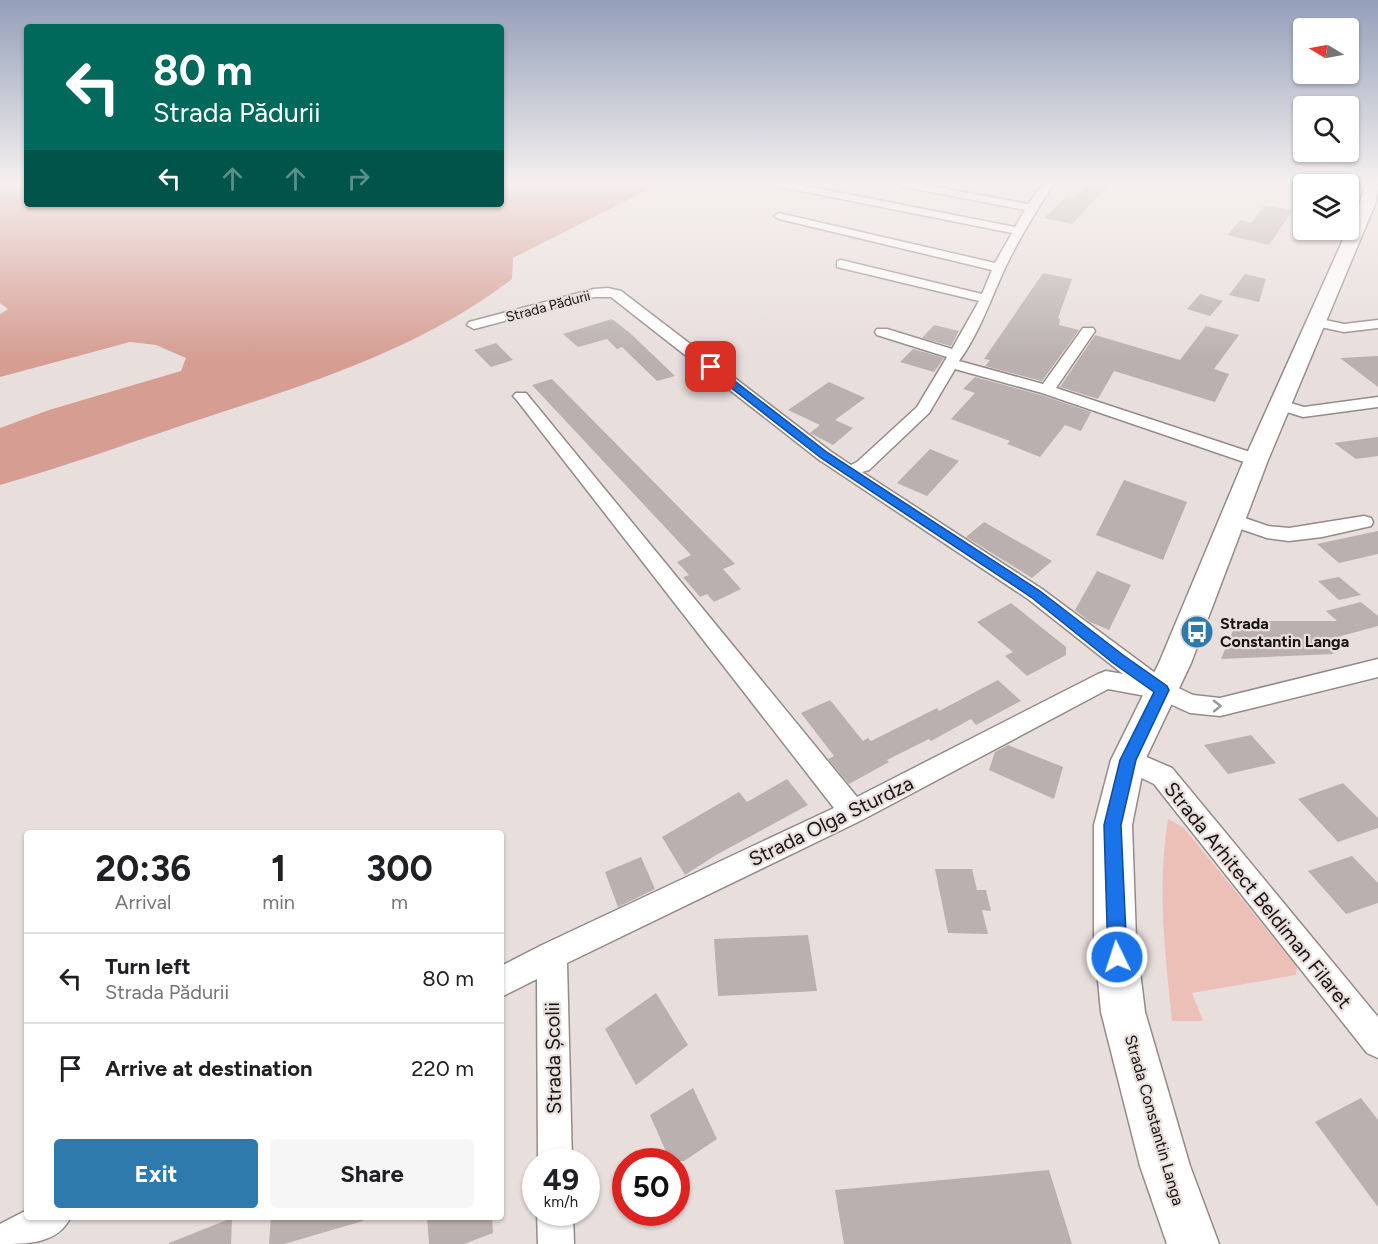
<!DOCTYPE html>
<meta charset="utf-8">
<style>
body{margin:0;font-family:Figtree,sans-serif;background:#f6f6f6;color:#202124;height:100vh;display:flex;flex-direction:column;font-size:22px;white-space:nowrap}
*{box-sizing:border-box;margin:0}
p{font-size:20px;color:#757577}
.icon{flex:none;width:33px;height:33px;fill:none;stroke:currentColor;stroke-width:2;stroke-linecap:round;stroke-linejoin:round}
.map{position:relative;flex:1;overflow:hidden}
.drawer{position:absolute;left:24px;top:830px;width:480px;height:390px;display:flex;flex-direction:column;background:#fff;border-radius:6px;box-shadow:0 2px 4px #0004}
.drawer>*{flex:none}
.hud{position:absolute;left:24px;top:24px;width:480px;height:183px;border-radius:6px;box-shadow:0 2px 4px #0004;background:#00695c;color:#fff;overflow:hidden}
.needle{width:39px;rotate:280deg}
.tools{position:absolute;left:1293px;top:18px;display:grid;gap:12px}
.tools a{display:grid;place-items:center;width:66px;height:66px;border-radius:6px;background:#fff;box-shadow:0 2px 4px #0004;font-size:30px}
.speed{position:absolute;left:522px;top:1148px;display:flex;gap:12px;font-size:30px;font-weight:700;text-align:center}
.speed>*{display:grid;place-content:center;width:78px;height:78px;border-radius:50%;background:#fff;box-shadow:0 2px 4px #0004;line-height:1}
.speed small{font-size:15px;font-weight:400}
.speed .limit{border:9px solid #d22;background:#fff;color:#111}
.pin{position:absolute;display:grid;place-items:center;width:51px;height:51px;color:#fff;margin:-26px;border-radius:12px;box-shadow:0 3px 9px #0006}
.me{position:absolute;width:66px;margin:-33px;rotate:356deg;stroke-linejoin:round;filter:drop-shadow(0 0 4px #0008)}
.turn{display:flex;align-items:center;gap:21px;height:126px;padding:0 30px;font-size:27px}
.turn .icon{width:78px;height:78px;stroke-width:2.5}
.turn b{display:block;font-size:42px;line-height:51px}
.lanes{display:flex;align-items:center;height:57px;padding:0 30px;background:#0003;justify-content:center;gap:30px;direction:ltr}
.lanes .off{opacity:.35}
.eta{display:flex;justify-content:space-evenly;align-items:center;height:102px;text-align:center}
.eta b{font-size:36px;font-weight:700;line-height:42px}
.button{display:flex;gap:12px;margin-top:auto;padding:12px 30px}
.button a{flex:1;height:69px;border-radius:6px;background:#2e7aad;color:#fff;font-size:24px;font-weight:700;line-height:69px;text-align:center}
.button a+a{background:#f6f6f6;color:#202124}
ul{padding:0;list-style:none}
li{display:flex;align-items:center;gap:18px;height:90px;padding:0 30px;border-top:2px solid #e0e0e0}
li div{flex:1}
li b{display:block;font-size:22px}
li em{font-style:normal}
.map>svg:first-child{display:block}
.green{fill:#edc0b7}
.forest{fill:#d69e93}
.building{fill:#bab1af}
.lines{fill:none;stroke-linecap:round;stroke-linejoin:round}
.minor-casing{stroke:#948b89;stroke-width:3}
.secondary-casing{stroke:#948b89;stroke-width:3}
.minor{fill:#fff;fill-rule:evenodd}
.secondary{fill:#fff;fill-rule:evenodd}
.oneway{stroke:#979595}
.route{fill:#1a73e8;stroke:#114b97;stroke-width:1.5}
.labels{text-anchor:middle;stroke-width:4.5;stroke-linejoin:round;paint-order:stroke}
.far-street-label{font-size:14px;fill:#171313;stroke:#e8dedc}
.poi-label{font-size:16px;font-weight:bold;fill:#171313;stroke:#e8dedc;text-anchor:start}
.street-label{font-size:16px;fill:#171313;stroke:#e8dedc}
.near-street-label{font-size:20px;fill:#171313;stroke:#e8dedc}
</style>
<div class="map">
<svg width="1378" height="1244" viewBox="0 0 1378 1244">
<rect width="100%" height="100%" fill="#e8dedc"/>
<path class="green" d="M 1168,819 L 1184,828 L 1297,967 L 1296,975 L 1192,993 L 1203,1021 L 1172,1021 C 1165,952 1157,888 1168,819 Z"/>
<path class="forest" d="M 0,183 L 27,183 L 27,204 L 501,204 L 501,183 L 661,183 L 513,258 L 512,279 C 417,352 298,387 186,424 C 124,445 63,467 0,485 L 0,428 L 49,410 L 181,371 L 186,358 L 156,345 L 130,342 L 0,377 L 0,314 L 8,309 L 0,303 Z"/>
<path class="building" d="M 1093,183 L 1111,183 L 1072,224 L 1044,218 L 1067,196 L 1073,198 Z
M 1264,206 L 1293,210 L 1269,245 L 1227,235 L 1241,220 L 1251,223 Z
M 1043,273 L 1072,279 L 1058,318 L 1060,319 L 1059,325 L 1079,330 L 1042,381 L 985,366 L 990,360 L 984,359 Z
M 1245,274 L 1266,279 L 1259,302 L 1229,295 Z
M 1200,294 L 1223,301 L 1210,316 L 1187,309 Z
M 612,319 L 630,333 L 675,376 L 657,381 L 622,347 L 617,349 L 607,339 L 578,347 L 563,334 Z
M 934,325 L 959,331 L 951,346 L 922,338 Z
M 1206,326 L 1239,335 L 1214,369 L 1229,374 L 1215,402 L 1114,371 L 1098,399 L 1060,387 L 1095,335 L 1180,360 Z
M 496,343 L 513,360 L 491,367 L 474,350 Z
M 913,349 L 944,358 L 934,372 L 900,362 Z
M 1378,356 L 1378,387 L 1340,358 Z
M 975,377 L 1041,395 L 1091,412 L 1081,431 L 1065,425 L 1040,457 L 1007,444 L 1010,441 L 951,419 L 975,393 L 963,389 Z
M 552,379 L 735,564 L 723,569 L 741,589 L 714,602 L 707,594 L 700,597 L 683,577 L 689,575 L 677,562 L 691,555 L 532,385 Z
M 829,382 L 865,398 L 835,420 L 853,428 L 833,445 L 810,433 L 820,425 L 788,410 Z
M 1378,437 L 1378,456 L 1356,459 L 1334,443 Z
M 930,449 L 959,461 L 927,496 L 897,483 Z
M 1124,480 L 1187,502 L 1163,560 L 1096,535 Z
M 984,522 L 1052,561 L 1032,578 L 966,537 Z
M 1378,531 L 1378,554 L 1339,563 L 1317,544 Z
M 1097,571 L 1131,585 L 1109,630 L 1090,622 L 1075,610 Z
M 1339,577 L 1361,595 L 1339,600 L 1318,581 Z
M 1361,602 L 1378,616 L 1378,626 L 1323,641 L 1334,654 L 1221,659 L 1237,621 L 1337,621 L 1326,611 Z
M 1011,603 L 1066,647 L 1066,655 L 1027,676 L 1005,656 L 1013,652 L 977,622 Z
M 998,680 L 1021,701 L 976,725 L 971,719 L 931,741 L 929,739 L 887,760 L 889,762 L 849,784 L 828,759 L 834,756 L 801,713 L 830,700 L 863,741 L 868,738 L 871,741 L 937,708 L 939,711 Z
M 1251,735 L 1276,763 L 1228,774 L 1204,745 Z
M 1008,745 L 1063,767 L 1054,799 L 989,770 L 995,752 Z
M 787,779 L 808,805 L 716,855 L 685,875 L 662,837 L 739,792 L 747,802 Z
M 1343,783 L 1378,818 L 1378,828 L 1338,842 L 1298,799 Z
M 1352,856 L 1378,883 L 1378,903 L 1346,914 L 1308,871 Z
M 641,857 L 655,889 L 618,907 L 605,872 Z
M 935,869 L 972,869 L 977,890 L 986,890 L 991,911 L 982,910 L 988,934 L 948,933 Z
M 808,935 L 817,991 L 718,996 L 714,939 Z
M 656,993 L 688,1045 L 636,1085 L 605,1029 Z
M 693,1088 L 717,1139 L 684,1161 L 670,1161 L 650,1115 Z
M 1361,1098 L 1378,1120 L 1378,1207 L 1315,1122 Z
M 1049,1170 L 1072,1244 L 844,1244 L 835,1190 Z
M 271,1216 L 362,1216 L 363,1221 L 284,1244 L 269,1244 Z
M 427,1216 L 492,1216 L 493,1233 L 464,1244 L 429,1244 Z
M 232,1218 L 231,1244 L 169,1244 L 169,1243 Z"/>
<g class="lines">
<g class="minor-casing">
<path id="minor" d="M 771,183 L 791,183 L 1015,227 L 1025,210 L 900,186 L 895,183 L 915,183 L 1028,204 L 1044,183 L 1054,183 C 1036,211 1020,237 1006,266 C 991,298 980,332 959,361 L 1043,384 L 1083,328 L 1093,328 L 1095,331 L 1056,388 L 1262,456 L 1264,460 L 1262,464 L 1250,464 L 1042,393 L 955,369 L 929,413 L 869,470 L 862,472 L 1042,589 L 1170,684 L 1193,695 L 1220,698 L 1378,659 L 1378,677 L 1220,716 L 1190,713 L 1157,698 L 1108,689 L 862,820 L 567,963 L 572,1161 L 538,1161 L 537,979 L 501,997 L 501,966 L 542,945 L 834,808 L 516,399 L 513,396 L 516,393 L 526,393 L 857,797 L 1098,674 L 1106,671 L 1123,674 L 1028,599 L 818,459 L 611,297 L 594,297 L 474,329 L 467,325 L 469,322 L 594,289 L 608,288 L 621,291 L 830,451 L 851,465 L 857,462 L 917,407 L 947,357 L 877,335 L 875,332 L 877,329 L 887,329 L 952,349 L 979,301 L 837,267 L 837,261 L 841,260 L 982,294 L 992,270 L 779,219 L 774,216 L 779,213 L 995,263 L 1012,233 L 776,186 Z
M 1316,318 L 1344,324 L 1378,320 L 1378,328 L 1344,332 L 1311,325 L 1309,322 L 1311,319 Z
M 1378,397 L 1378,407 L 1303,417 L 1274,408 L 1272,405 L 1280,400 L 1304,407 Z
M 1233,514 L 1268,526 L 1289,528 L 1364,516 L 1371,518 L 1373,522 L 1371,526 L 1322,537 L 1289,541 L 1267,538 L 1226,524 L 1224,520 L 1226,516 Z
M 1128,749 L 1172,768 L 1378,1017 L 1378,1058 L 1367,1053 L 1154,784 L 1119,767 L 1116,760 L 1119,753 Z
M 27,1210 L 27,1216 L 71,1216 C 59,1244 27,1244 0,1244 L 0,1224 Z
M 537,1212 L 573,1212 L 574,1244 L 538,1244 Z"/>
</g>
<g class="secondary-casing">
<path id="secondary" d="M 1366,183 L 1378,183 L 1376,202 L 1268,460 L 1191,663 L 1145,760 L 1132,825 L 1136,939 L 1145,1012 L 1190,1166 L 1219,1244 L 1167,1244 L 1140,1166 L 1101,1012 L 1094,939 L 1094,825 L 1111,760 L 1159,663 L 1244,460 L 1360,202 Z"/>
</g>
<use href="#minor" class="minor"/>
<use href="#secondary" class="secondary"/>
</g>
<defs><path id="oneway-chevron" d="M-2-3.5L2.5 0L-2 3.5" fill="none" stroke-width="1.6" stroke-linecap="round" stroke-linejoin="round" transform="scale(1.5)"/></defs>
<use class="oneway" href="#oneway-chevron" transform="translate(1217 706) rotate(-1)"/>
<linearGradient id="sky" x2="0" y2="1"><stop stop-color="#949fba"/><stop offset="0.51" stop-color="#f5f0ef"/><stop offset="1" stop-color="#f5f0ef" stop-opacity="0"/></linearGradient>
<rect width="1378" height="357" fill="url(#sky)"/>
<path class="route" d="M 707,365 L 714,365 L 828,453 L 1040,591 L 1123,655 L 1167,686 L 1169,690 L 1136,760 L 1121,825 L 1127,957 L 1124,964 L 1117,967 L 1111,964 L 1108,957 L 1104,825 L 1120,760 L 1154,692 L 1113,663 L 1031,597 L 821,458 L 707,369 Z"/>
<defs>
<g id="bus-disc" transform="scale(1.725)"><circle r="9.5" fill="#2e7aad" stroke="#e8dedc"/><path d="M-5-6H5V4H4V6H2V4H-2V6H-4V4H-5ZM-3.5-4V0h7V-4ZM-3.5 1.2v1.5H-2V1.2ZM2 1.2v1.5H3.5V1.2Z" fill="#fff"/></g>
</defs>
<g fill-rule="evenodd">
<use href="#bus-disc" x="1197" y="632"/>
</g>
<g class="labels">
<g class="far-street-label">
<text transform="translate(548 306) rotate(-15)" y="5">Strada Pădurii</text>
</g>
<g class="poi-label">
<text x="1220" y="629">Strada<tspan x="1220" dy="18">Constantin Langa</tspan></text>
</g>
<g class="street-label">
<text transform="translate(1155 1120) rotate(74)" y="6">Strada Constantin Langa</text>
</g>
<g class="near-street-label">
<text transform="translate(831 821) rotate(-26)" y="7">Strada Olga Sturdza</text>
<text transform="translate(1258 895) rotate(51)" y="7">Strada Arhitect Beldiman Filaret</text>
<text transform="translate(553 1058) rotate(-91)" y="7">Strada Școlii</text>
</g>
</g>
</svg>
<div class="tools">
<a><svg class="needle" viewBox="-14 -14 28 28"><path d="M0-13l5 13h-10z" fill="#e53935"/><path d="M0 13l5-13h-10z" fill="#757577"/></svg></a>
<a><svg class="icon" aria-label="search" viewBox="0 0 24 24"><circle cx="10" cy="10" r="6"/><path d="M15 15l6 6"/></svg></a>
<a><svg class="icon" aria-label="layers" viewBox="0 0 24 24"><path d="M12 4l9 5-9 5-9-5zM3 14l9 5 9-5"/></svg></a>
</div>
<div class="speed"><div>49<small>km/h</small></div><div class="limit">50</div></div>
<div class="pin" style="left:711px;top:367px;background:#d93025"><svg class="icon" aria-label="arrive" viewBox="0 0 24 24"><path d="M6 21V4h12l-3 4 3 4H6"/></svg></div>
<svg class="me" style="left:1117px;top:957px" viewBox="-20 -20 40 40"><circle r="17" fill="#1a73e8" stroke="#fff" stroke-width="3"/><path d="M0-11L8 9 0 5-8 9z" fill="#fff"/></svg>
<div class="hud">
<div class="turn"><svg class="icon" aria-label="left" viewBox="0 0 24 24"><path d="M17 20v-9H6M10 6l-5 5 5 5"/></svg><div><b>80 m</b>Strada Pădurii</div></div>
<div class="lanes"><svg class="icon" aria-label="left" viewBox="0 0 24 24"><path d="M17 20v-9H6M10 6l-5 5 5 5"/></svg><svg class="icon off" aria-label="ahead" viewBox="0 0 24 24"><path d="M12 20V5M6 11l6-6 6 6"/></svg><svg class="icon off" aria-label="ahead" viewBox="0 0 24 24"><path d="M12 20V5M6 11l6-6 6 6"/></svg><svg class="icon off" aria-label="right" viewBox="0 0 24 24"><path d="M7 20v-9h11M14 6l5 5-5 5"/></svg></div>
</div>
<section class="drawer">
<div class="eta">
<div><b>20:36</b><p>Arrival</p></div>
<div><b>1</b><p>min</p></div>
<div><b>300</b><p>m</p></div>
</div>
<ul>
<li><svg class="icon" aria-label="left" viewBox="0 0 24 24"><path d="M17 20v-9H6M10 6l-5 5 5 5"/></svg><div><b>Turn left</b><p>Strada Pădurii</p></div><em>80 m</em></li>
<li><svg class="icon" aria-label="arrive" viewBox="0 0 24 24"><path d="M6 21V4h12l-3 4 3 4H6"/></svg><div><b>Arrive at destination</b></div><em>220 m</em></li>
</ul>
<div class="button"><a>Exit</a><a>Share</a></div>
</section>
</div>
